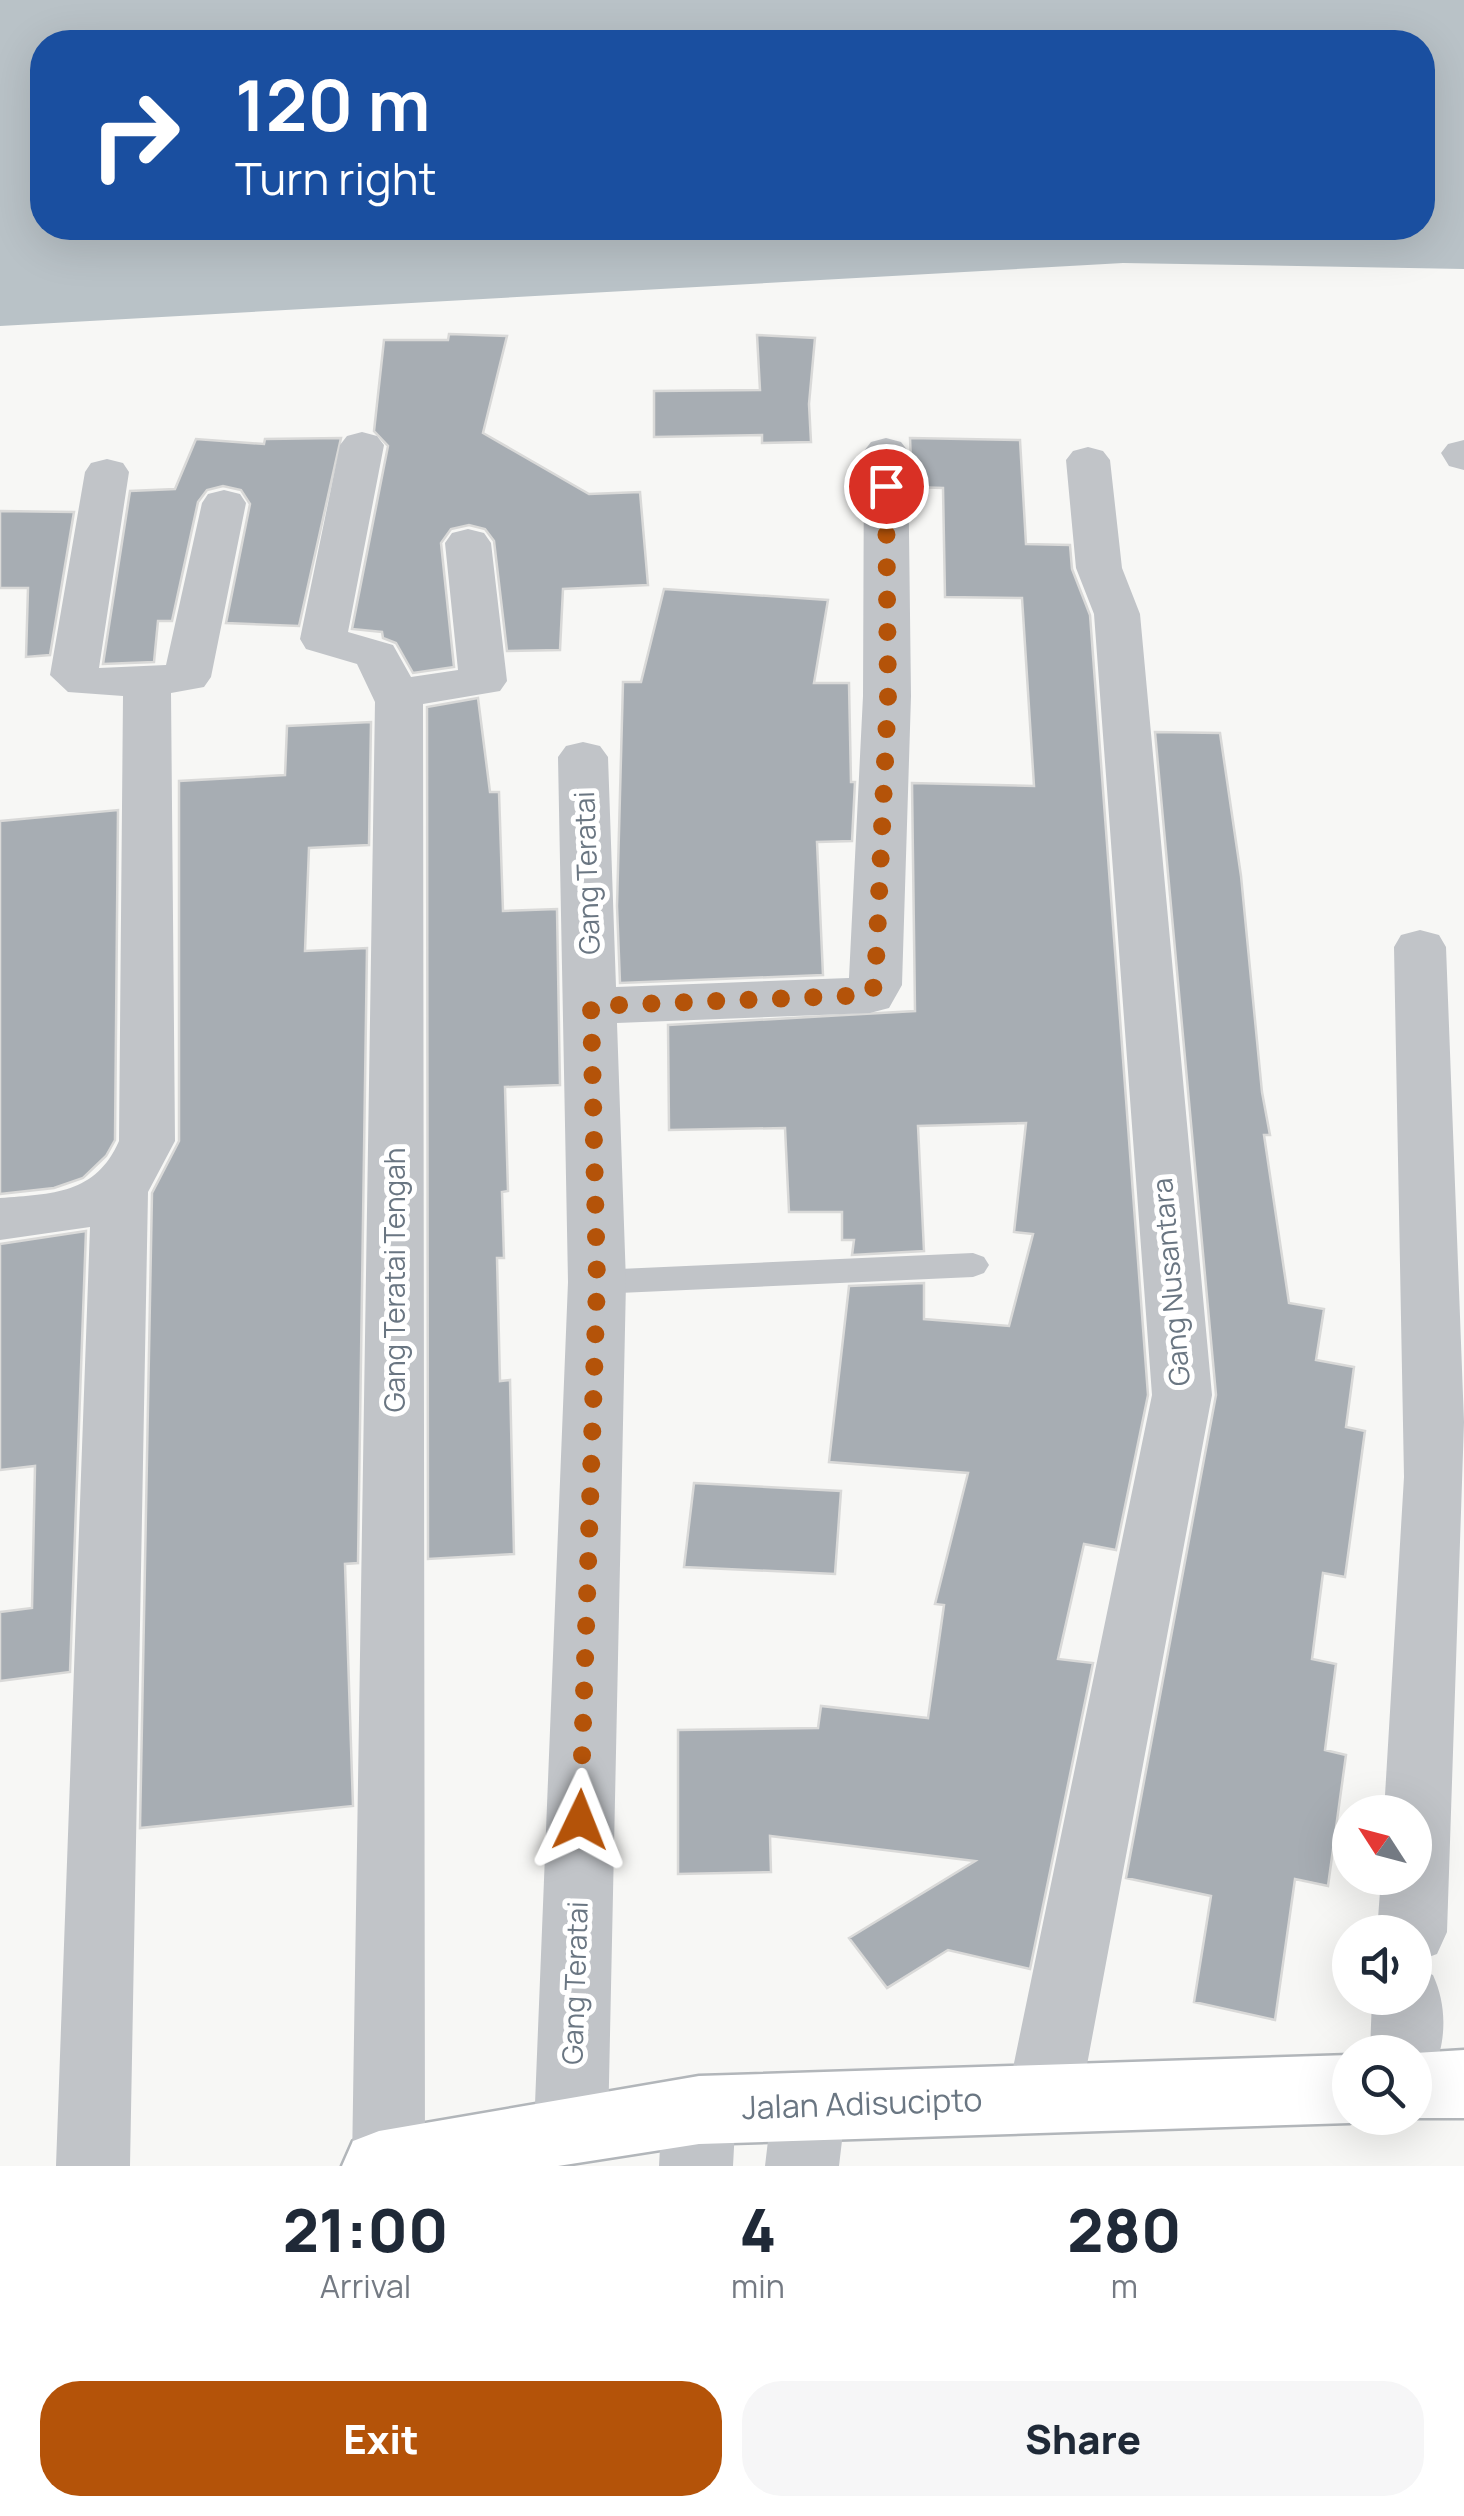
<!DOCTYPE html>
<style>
body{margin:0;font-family:Manrope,sans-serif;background:#f6f6f7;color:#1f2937;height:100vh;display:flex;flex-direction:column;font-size:38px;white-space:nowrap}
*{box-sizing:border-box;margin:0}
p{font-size:32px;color:#747a83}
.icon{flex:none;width:55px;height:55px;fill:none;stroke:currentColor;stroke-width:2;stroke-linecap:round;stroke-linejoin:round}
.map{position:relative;height:2166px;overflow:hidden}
.panel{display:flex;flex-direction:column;background:#fff;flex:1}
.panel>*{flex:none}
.hud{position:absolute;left:30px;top:30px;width:1405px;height:210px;border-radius:40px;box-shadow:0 10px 40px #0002;background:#1a4fa0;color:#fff;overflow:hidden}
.needle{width:65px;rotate:306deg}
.tools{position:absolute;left:1332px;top:1795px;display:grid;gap:20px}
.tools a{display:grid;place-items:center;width:100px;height:100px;border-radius:50%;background:#fff;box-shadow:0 10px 40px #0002;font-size:50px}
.pin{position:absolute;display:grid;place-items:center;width:85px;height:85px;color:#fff;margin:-42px;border:5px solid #fff;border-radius:50%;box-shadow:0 2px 10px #0007}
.me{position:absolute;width:110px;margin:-55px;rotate:2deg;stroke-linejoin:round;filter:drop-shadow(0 0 8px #0008)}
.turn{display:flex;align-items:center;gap:35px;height:210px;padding:0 40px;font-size:45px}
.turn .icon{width:130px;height:130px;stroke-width:2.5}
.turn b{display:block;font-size:70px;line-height:85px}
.eta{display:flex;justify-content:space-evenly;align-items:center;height:170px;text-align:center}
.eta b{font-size:60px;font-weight:800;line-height:70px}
.action{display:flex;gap:20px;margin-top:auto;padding:20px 40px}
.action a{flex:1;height:115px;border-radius:40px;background:#b45309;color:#fff;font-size:40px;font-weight:800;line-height:115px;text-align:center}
.action a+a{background:#f6f6f7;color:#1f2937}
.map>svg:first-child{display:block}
.water{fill:#b9c2c7;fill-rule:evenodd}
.building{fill:#a7adb3;stroke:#d9d9d8;stroke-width:2.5}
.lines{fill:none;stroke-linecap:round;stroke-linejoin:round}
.secondary-casing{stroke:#b2b6ba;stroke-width:5}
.service{fill:#c1c4c8;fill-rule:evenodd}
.minor{fill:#c1c4c8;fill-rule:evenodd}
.tertiary{fill:#c1c4c8;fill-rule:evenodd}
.secondary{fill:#fff;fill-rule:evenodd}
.route{stroke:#b45309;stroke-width:18;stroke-dasharray:0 32.4}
.labels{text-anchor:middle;stroke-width:10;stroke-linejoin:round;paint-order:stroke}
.street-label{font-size:28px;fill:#6a7682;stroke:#fff}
.near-street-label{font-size:32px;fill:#6a7682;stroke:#fff}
</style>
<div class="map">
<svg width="1464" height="2166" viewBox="0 0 1464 2166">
<rect width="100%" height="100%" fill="#f7f7f5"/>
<path class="water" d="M 0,0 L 1464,0 L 1464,269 L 1123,263 L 0,326 ZM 42,42 L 1422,42 L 1422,228 L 42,228 Z"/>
<path class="building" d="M 449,334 L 507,336 L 483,433 L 589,494 L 640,492 L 648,585 L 563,589 L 560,650 L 507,651 L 494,541 L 485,529 L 469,525 L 451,529 L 441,543 L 454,667 L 413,673 L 396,643 L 383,638 L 382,632 L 352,629 L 388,446 L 374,431 L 384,340 L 448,340 Z
M 757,335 L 815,338 L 809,404 L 811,442 L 762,443 L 762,435 L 654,437 L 654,391 L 760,390 Z
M 341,438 L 299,626 L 226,623 L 250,504 L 241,490 L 223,486 L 207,490 L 198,502 L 172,621 L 158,621 L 154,662 L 103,664 L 130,491 L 175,489 L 196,439 L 264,444 L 265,439 Z
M 910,438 L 1020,440 L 1026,544 L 1070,545 L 1072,569 L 1090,615 L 1148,1395 L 1116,1550 L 1084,1544 L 1058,1659 L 1093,1663 L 1030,1969 L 948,1950 L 887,1988 L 849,1938 L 975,1861 L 770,1836 L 771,1872 L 678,1874 L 678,1730 L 818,1728 L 821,1706 L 928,1718 L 944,1605 L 935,1604 L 968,1473 L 829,1462 L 849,1286 L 924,1283 L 924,1319 L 1009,1326 L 1033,1234 L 1014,1232 L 1026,1123 L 918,1126 L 924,1251 L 852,1255 L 854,1240 L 842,1240 L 842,1212 L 789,1212 L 785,1128 L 669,1130 L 668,1025 L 915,1011 L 912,783 L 1034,786 L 1022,598 L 945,597 L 943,488 L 912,487 Z
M 0,511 L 74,512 L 50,655 L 26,657 L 28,588 L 0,588 Z
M 664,589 L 828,600 L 814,683 L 849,683 L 851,782 L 855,782 L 852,841 L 817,842 L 823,975 L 620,983 L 617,906 L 623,682 L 641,682 Z
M 478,698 L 490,792 L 499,792 L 503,911 L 557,909 L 560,1085 L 505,1087 L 508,1191 L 502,1192 L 504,1258 L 497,1258 L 500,1381 L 510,1380 L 514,1554 L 428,1559 L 427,707 Z
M 371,722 L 369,845 L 309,848 L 305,951 L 367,948 L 358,1563 L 345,1564 L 353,1806 L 140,1828 L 152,1193 L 179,1141 L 179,781 L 285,775 L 287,726 Z
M 1155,732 L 1220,733 L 1241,876 L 1262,1092 L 1270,1135 L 1264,1135 L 1289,1303 L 1324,1309 L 1316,1360 L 1354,1367 L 1346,1427 L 1365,1431 L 1345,1577 L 1323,1573 L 1312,1659 L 1336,1664 L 1325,1750 L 1346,1755 L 1328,1886 L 1295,1879 L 1275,2020 L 1194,2002 L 1211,1896 L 1126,1878 L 1216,1395 Z
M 118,810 L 115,1140 L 106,1156 L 83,1178 L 54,1188 L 0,1194 L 0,821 Z
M 86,1231 L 70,1672 L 0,1681 L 0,1612 L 32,1608 L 35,1466 L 0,1470 L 0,1244 Z
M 694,1483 L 841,1491 L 835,1574 L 684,1567 Z"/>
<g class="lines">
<g class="secondary-casing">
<path id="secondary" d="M 1464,2050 L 1464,2118 L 1406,2118 L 1415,2118 L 1415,2053 Z
M 1350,2055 L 1350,2118 L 1364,2118 L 1350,2123 L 699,2144 L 558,2166 L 342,2166 L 353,2141 L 379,2131 L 699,2076 Z"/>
</g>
<path class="service" d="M 973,1253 L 984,1257 L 989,1265 L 984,1273 L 973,1277 L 597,1294 L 586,1290 L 581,1282 L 586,1274 L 597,1270 Z"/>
<path class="minor" d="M 362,432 L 377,436 L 384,445 L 348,632 L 393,645 L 411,677 L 458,670 L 445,543 L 452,533 L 468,529 L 484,533 L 491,543 L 507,681 L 500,691 L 423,704 L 425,2166 L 352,2164 L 375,702 L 357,664 L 306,649 L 300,639 L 340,445 L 347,436 Z
M 886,438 L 901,442 L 908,451 L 911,696 L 902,985 L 889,1008 L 870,1013 L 617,1023 L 626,1282 L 608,2129 L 597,2153 L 571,2163 L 545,2153 L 534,2129 L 568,1282 L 558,757 L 566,746 L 583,742 L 600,746 L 608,757 L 616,987 L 849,978 L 863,696 L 864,451 L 871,442 Z
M 1464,440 L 1464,470 L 1449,466 L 1441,453 L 1448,444 Z
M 1088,447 L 1103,451 L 1110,460 L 1122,568 L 1140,614 L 1212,1395 L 1081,2097 L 1070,2121 L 1044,2131 L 1018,2121 L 1007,2097 L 1152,1395 L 1094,614 L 1076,568 L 1066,460 L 1073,451 Z
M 107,459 L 123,463 L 129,472 L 99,668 L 166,665 L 202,503 L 208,494 L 224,490 L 240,494 L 246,503 L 211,677 L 204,687 L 171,693 L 175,1141 L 148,1192 L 130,2166 L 56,2166 L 90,1227 L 0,1240 L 0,1198 C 52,1194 96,1194 119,1141 L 123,696 L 68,692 L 50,675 L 85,472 L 91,463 Z
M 1420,930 L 1439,935 L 1446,947 L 1464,1422 L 1447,1932 L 1437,1954 L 1415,1962 L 1415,1932 L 1377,1932 L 1381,1878 L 1415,1878 L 1415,1812 L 1384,1812 L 1404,1477 L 1394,947 L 1401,935 Z
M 1415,1968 L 1433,1975 C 1448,2008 1446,2043 1432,2075 L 1415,2082 L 1415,2052 L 1370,2052 L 1372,1998 L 1415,1998 Z"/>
<path class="tertiary" d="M 809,2073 L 835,2083 L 846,2107 L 839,2166 L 765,2166 L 772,2107 L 783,2083 Z
M 699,2076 L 725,2086 L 736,2110 L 733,2166 L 659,2166 L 662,2110 L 673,2086 Z"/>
<use href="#secondary" class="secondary"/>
</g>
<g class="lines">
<path class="route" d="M 580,1820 L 597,1282 L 591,1006 L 870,995 L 875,984 L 888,696 L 886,486"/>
</g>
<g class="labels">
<g class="street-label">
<text transform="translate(587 873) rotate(-92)" y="10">Gang Teratai</text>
<text transform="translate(395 1280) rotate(-90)" y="10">Gang Teratai Tengah</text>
<text transform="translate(1171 1282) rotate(-95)" y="10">Gang Nusantara</text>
<text transform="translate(575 1983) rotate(-88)" y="10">Gang Teratai</text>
</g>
<g class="near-street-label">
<text transform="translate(862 2104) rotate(-2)" y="11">Jalan Adisucipto</text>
</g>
</g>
</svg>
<div class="tools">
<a><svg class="needle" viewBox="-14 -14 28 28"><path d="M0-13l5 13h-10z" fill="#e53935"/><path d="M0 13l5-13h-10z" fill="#747a83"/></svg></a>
<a><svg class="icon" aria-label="sound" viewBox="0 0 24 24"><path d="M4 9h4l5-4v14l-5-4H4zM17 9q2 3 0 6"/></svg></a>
<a><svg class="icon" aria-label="search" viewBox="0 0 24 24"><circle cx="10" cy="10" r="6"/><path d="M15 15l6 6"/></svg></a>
</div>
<div class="pin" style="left:886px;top:486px;background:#d93025"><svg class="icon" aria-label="arrive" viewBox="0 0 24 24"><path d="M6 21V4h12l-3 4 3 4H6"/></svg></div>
<svg class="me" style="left:580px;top:1820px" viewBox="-20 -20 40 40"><path d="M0-17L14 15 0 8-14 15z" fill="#b45309" stroke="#fff" stroke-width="4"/></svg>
<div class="hud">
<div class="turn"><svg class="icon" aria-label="right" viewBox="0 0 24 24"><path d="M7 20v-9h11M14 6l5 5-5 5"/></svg><div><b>120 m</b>Turn right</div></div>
</div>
</div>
<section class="panel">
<div class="eta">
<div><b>21:00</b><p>Arrival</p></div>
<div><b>4</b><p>min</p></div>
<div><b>280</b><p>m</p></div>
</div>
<div class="action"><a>Exit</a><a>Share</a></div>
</section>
